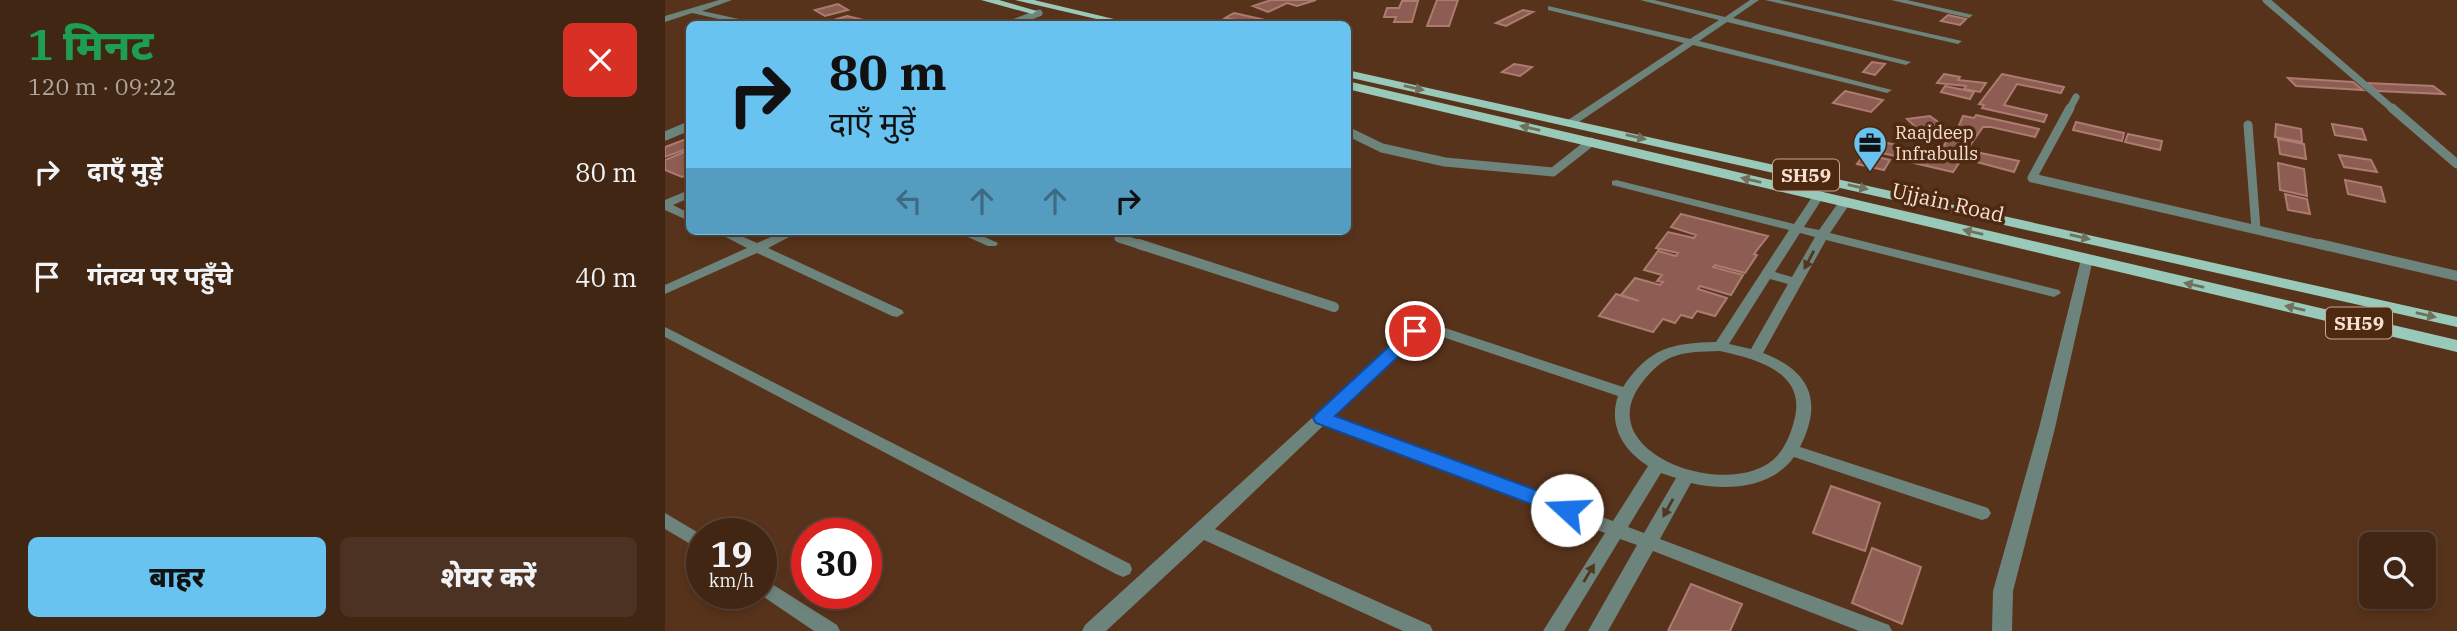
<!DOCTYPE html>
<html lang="hi">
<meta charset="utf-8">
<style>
body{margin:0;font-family:"IBM Plex Serif","Noto Sans Devanagari",serif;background:#4c3222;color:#f1f3f6;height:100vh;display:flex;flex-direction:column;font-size:26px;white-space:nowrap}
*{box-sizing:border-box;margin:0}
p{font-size:23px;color:#aea5a0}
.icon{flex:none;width:38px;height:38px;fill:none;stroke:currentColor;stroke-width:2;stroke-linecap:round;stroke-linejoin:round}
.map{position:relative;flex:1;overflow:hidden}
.side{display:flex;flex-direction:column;background:#422614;width:665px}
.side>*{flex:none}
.banner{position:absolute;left:21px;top:21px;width:665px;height:214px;border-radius:10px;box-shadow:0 4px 10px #0003,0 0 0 2px #5a4334;background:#69c3f1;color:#111;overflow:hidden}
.tools{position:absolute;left:1694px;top:532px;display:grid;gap:14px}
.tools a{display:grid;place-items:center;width:77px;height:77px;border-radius:10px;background:#422614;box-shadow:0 4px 10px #0003,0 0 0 2px #5a4334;font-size:35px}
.speed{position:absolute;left:21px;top:518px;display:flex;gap:14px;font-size:35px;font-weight:700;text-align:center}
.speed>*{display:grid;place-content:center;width:91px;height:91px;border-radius:50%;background:#422614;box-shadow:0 4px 10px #0003,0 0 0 2px #5a4334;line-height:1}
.speed small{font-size:18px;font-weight:400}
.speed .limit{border:10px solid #d22;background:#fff;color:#111}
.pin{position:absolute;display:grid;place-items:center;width:60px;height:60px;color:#fff;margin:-30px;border:4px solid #fff;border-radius:50%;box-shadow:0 2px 7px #0007}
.me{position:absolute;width:77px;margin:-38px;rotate:290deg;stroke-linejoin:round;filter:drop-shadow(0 0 5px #0008)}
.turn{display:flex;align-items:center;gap:24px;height:147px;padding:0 28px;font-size:32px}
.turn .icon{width:91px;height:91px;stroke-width:2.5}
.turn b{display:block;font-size:49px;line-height:60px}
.lanes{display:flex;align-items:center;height:66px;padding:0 28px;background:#0003;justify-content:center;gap:35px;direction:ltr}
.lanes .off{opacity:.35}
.round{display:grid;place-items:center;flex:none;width:74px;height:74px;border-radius:10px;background:#4c3222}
.headline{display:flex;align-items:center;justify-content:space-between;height:119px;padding:0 28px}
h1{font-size:42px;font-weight:800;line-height:52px;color:#1e9e55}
.primary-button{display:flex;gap:14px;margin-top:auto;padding:14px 28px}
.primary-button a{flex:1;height:80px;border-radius:10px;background:#69c3f1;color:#111;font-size:28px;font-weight:800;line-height:80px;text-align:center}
.primary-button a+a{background:#4c3222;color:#f1f3f6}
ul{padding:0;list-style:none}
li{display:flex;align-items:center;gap:21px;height:105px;padding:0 28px}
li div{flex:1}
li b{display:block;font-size:26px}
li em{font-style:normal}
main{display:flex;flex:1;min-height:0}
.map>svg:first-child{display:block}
.building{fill:#8d5d53;stroke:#ad7b70;stroke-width:2}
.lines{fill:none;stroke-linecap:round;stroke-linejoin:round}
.service-far2{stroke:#6d847c;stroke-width:7}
.service-far1{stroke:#6d847c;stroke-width:9}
.service{stroke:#6d847c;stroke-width:10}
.minor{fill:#6d847c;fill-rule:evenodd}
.primary{fill:#99c9b9;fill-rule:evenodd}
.oneway{fill:#6f715c}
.oneway2{fill:#523720}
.route{fill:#1a73e8;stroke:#114b97;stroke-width:2}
.labels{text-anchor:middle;stroke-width:7;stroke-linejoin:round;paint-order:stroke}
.far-poi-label{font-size:18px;fill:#f8dfd1;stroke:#4d2910;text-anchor:start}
.shield{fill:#4d2910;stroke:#c5a897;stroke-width:2}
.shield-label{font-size:19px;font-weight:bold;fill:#f8dfd1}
.street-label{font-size:21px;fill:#f8dfd1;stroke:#4d2910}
</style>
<main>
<section class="side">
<div class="headline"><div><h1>1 मिनट</h1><p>120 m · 09:22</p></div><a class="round" style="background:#d93025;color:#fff"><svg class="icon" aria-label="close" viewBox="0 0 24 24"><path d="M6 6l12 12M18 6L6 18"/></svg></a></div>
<ul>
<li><svg class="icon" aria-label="right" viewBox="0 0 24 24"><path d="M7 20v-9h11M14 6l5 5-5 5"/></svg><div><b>दाएँ मुड़ें</b></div><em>80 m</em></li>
<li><svg class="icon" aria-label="arrive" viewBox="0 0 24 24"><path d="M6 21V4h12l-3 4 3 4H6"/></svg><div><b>गंतव्य पर पहुँचे</b></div><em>40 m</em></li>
</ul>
<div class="primary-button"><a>बाहर</a><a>शेयर करें</a></div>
</section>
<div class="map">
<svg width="1792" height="631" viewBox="0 0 1792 631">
<rect width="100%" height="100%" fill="#58331b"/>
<path class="building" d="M 606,0 L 651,0 L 632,6 L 622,3 L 603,12 L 588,6 Z
M 772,0 L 793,0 L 784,26 L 762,26 Z
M 737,1 L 753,1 L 747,22 L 729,22 L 731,17 L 719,17 L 722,8 L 734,8 Z
M 173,4 L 183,10 L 160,16 L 150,10 Z
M 858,10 L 868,12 L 841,26 L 831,23 Z
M 569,13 L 596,19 L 587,23 L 560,18 Z
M 1283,15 L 1301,19 L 1295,25 L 1276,21 Z
M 182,16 L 203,21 L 193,24 L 155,24 Z
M 1207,62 L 1220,64 L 1210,75 L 1198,72 Z
M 849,64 L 867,67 L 855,76 L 837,72 Z
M 1279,74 L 1295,77 L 1293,80 L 1321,83 L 1315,92 L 1299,89 L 1301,86 L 1272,83 Z
M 1337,74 L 1399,87 L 1396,93 L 1352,84 L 1339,105 L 1382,115 L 1379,122 L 1317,108 L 1319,105 L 1314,104 Z
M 1623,78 L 1688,82 L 1698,90 L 1631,86 Z
M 1702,83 L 1768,86 L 1779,94 L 1712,91 Z
M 1280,86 L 1309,92 L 1305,99 L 1276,92 Z
M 1180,91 L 1218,100 L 1206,112 L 1168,103 Z
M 1311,115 L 1374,129 L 1370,137 L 1326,127 L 1318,127 L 1304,147 L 1311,152 L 1354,161 L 1349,172 L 1286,155 L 1288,150 L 1278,147 L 1288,132 L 1256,132 L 1242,119 L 1265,116 L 1280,127 L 1292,130 L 1298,116 L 1309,118 Z
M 1411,122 L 1459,133 L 1457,141 L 1408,130 Z
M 1611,124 L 1636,129 L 1637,142 L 1610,137 Z
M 1667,124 L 1697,129 L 1701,140 L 1670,135 Z
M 1463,134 L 1497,141 L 1495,150 L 1460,142 Z
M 24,138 L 24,148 L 0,157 L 0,147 Z
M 1204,139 L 1236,146 L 1231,156 L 1198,149 Z
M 1613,139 L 1639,144 L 1641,159 L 1615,154 Z
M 24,150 L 24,174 L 17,177 L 0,170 L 0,160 Z
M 1252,152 L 1276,158 L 1294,163 L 1288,172 L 1245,162 Z
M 1199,154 L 1225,160 L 1219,170 L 1192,164 Z
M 1674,155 L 1706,160 L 1712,172 L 1679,167 Z
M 1613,163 L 1639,169 L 1642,196 L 1615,190 Z
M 1680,180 L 1716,187 L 1720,202 L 1683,194 Z
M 1620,194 L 1642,199 L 1645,214 L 1623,210 Z
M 1016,214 L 1103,236 L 1089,254 L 1092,255 L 1080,273 L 1050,265 L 1048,267 L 1078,275 L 1066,295 L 1035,286 L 1033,289 L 1062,298 L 1050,316 L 1032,311 L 1027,318 L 1016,315 L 1010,323 L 998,319 L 988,332 L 934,316 L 951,294 L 974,301 L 956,295 L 970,278 L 995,285 L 998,282 L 992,281 L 997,275 L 979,270 L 993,251 L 1011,256 L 1013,253 L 991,248 L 1003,232 L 1029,238 L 1031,235 L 1006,227 Z
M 1166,486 L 1215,503 L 1200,551 L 1148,533 Z
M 1207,548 L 1256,567 L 1237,624 L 1187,603 Z
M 1026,584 L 1077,604 L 1065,631 L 1003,631 Z"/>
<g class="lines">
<path class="service-far2" d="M 1601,0 L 1729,110
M 345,24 L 374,13
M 1404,110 L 1411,97"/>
<path class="service-far1" d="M 1405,108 L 1367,178 L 1662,246
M 1727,108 L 1792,164
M 1583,125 L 1591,229
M 682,131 L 717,148 L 780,162 L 888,172 L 926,142
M 0,136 L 24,126
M 455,231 L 454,238 L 479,246"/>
<path class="service" d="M 474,244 L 669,307
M 1655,244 L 1792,276"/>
<path class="minor" d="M 54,0 L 67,0 L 37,11 L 88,22 L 89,24 L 76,24 L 27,13 L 0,22 L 0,16 Z
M 975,0 L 989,0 L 1060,17 L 1085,0 L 1094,0 L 1068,18 L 1246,62 L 1241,65 L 1062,22 L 1034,41 L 1227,90 L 1222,93 L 1028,45 L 911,124 L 903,124 L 903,120 L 1019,43 L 883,10 L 883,6 L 1025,39 L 1054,20 Z
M 1100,0 L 1115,0 L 1297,41 L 1293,44 Z
M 1226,0 L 1242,0 L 1308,15 L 1304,18 Z
M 951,180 L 1129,224 L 1149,194 L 1157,194 L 1159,196 L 1139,227 L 1154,230 L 1176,199 L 1184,199 L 1186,202 L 1165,233 L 1394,290 L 1396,293 L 1389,297 L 1161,240 L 1098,353 C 1146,371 1158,402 1135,447 L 1323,508 L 1326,513 L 1323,518 L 1317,520 L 1129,457 C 1106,489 1060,491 1026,483 L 995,539 L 1224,625 L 1227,631 L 1194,631 L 988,551 L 943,631 L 923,631 L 972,545 L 955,539 L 899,631 L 878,631 L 940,533 L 659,425 L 550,529 L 765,625 L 768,631 L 738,631 L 539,540 L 441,631 L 417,631 L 420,625 L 749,325 L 760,322 L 765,323 L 958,387 C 984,348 1006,343 1051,342 L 1124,230 L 947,185 L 947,181 ZM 1135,233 L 1150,237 L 1127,277 L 1110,272 ZM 1105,279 L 1123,284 L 1086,349 L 1064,344 ZM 760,331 L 953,396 C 943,425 958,450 983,466 L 948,521 L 668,416 ZM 1055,351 C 1091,359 1143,372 1129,421 C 1126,433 1121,445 1113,455 C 1071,504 923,455 976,384 C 1000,352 1017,352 1055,351 ZM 996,473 L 1011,478 L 979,533 L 963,527 Z
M 24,190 L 24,198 L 8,205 L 24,213 L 24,221 L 0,210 L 0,200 Z
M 49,231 L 65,231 L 92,243 L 120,231 L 136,231 L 103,248 L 237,310 L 239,313 L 232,317 L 227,316 L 92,253 L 0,294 L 0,285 L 82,248 Z
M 289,231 L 306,231 L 333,243 L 331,246 L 323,246 Z
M 1422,255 L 1428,259 L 1390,428 L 1348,591 L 1347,631 L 1327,631 L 1328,591 L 1374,428 L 1416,259 Z
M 0,327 L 465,564 L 467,569 L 465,574 L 458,577 L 451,574 L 0,337 Z
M 0,513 L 37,535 L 37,551 L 0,529 Z
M 96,577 L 172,625 L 175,631 L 149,631 L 93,593 L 96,593 Z"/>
<path class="primary" d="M 316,0 L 334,0 L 372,11 L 367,14 Z
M 350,0 L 369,0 L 470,24 L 453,24 Z
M 682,70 L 1792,317 L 1792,327 L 682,77 Z
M 682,81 L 1792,340 L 1792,352 L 682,89 Z"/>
</g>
<defs><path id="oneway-solid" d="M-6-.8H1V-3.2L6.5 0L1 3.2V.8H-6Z" transform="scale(1.75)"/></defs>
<g class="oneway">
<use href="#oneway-solid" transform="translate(749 88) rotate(13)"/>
<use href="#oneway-solid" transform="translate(865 128) rotate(-167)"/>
<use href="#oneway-solid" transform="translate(971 137) rotate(13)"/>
<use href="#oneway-solid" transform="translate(1086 180) rotate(-167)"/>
<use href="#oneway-solid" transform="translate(1193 187) rotate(13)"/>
<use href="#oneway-solid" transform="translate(1308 232) rotate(-167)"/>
<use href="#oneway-solid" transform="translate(1415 237) rotate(13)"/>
<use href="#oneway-solid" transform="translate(1529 285) rotate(-167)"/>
<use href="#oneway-solid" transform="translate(1630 308) rotate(-167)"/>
<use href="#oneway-solid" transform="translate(1761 315) rotate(13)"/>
</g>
<g class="oneway2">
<use href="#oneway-solid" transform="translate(1144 260) rotate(118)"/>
<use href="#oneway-solid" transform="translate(1003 508) rotate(119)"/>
<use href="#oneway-solid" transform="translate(924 573) rotate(-59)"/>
</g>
<path class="route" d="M 750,326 L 758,331 L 756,335 L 670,416 L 909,504 L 912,510 L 909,515 L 902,517 L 895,515 L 651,423 L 648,418 L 651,414 L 744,328 Z"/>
<defs>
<g id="office-pin" transform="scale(1.75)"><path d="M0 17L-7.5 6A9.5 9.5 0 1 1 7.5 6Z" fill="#69c3f1" stroke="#4d2910"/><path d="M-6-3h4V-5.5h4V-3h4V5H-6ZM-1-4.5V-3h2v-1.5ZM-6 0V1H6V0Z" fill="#111"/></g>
</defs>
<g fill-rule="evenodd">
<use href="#office-pin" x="1205" y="143"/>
</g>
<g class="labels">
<g class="far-poi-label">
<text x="1230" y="139">Raajdeep<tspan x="1230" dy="21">Infrabulls</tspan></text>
</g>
<g class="shield">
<rect x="1108" y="159.5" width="66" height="31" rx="5"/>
<rect x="1661" y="307.5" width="66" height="31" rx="5"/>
</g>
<g class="shield-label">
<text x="1141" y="182">SH59</text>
<text x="1694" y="330">SH59</text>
</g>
<g class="street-label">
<text transform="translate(1283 203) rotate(13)" y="7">Ujjain Road</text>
</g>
</g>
</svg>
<div class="tools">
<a><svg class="icon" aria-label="search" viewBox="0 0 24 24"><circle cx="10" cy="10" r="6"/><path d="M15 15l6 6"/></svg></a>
</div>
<div class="speed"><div>19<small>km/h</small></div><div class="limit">30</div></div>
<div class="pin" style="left:750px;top:331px;background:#d93025"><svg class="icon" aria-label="arrive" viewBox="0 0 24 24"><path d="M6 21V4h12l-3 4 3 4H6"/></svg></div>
<svg class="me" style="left:902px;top:510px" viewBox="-20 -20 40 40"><circle r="19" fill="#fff"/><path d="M0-13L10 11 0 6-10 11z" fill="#1a73e8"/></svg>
<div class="banner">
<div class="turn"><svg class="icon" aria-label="right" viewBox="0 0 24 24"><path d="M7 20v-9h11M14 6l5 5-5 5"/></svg><div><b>80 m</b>दाएँ मुड़ें</div></div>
<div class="lanes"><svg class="icon off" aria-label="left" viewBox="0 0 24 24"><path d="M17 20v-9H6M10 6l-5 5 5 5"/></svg><svg class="icon off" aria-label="ahead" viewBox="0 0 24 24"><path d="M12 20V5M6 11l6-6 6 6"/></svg><svg class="icon off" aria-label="ahead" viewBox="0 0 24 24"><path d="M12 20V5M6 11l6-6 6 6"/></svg><svg class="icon" aria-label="right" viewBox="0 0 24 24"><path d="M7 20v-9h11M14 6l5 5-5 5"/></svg></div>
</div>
</div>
</main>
